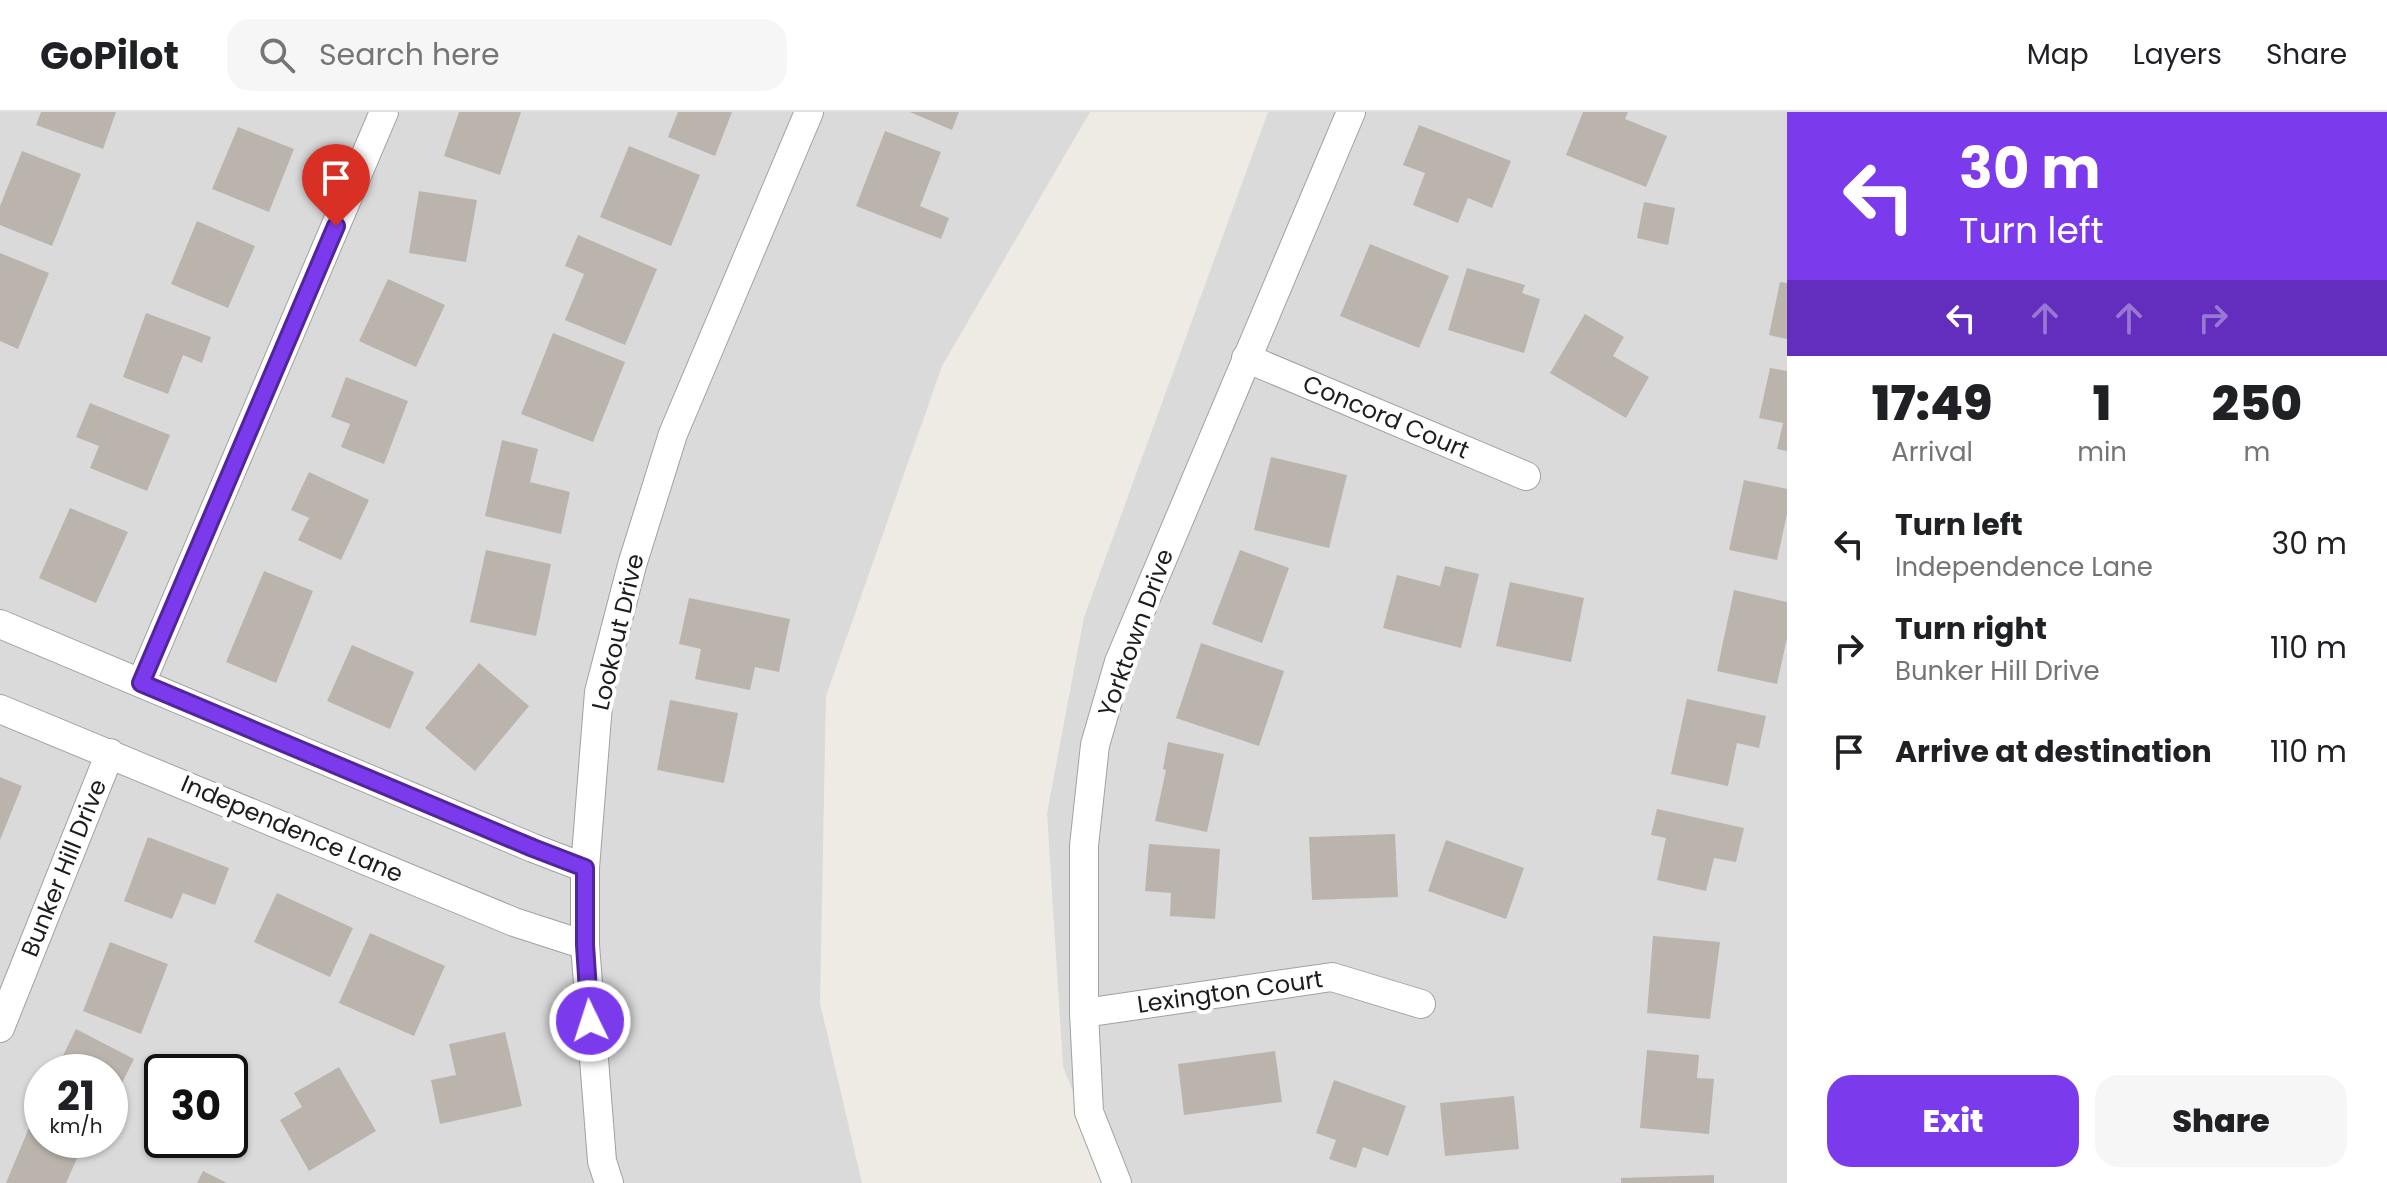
<!DOCTYPE html>
<style>
body{margin:0;font-family:Poppins,sans-serif;background:#f6f6f6;color:#202124;height:100vh;display:flex;flex-direction:column;font-size:30px;white-space:nowrap}
*{box-sizing:border-box;margin:0}
p{font-size:26px;color:#757577}
.icon{flex:none;width:44px;height:44px;fill:none;stroke:currentColor;stroke-width:2;stroke-linecap:round;stroke-linejoin:round}
.map{position:relative;flex:1;overflow:hidden}
.drawer{display:flex;flex-direction:column;background:#fff;width:600px}
.drawer>*{flex:none}
.hud{background:#7c3aed;color:#fff;overflow:hidden}
.speed{position:absolute;left:24px;top:942px;display:flex;gap:16px;font-size:40px;font-weight:700;text-align:center}
.speed>*{display:grid;place-content:center;width:104px;height:104px;border-radius:50%;background:#fff;box-shadow:0 2px 6px #0004;line-height:1}
.speed small{font-size:20px;font-weight:400}
.speed .limit{border:4px solid #111;border-radius:12px;background:#fff;color:#111}
.pin{position:absolute;display:grid;place-items:center;width:68px;height:68px;color:#fff;margin:-82px -34px;border-radius:50% 50% 50% 0;rotate:-45deg;box-shadow:0 0 8px #0007}
.pin .icon{rotate:45deg}
.me{position:absolute;width:88px;margin:-44px;rotate:356deg;stroke-linejoin:round;filter:drop-shadow(0 0 6px #0008)}
.turn{display:flex;align-items:center;gap:28px;height:168px;padding:0 40px;font-size:36px}
.turn .icon{width:104px;height:104px;stroke-width:2.5}
.turn b{display:block;font-size:56px;line-height:68px}
.lanes{display:flex;align-items:center;height:76px;padding:0 40px;background:#0003;justify-content:center;gap:40px;direction:ltr}
.lanes .off{opacity:.35}
.eta{display:flex;justify-content:space-evenly;align-items:center;height:136px;text-align:center}
.eta b{font-size:48px;font-weight:800;line-height:56px}
.cta{display:flex;gap:16px;margin-top:auto;padding:16px 40px}
.cta a{flex:1;height:92px;border-radius:24px;background:#7c3aed;color:#fff;font-size:32px;font-weight:800;line-height:92px;text-align:center}
.cta a+a{background:#f6f6f6;color:#202124}
ul{padding:0;list-style:none}
li{display:flex;align-items:center;gap:24px;height:104px;padding:0 40px}
li div{flex:1}
li b{display:block;font-size:30px}
li em{font-style:normal}
header{display:flex;align-items:center;gap:48px;box-sizing:border-box;height:112px;padding:0 40px;background:#fff;border-bottom:2px solid #e0e0e0}
header strong{font-size:38px}
nav{display:flex;gap:44px;margin-inline-start:auto;font-size:28px}
.search{width:560px;height:72px;background:#f6f6f6;display:flex;align-items:center;gap:20px;box-sizing:border-box;padding:0 28px;border-radius:24px;color:#757577;font-size:30px}
main{display:flex;flex:1;min-height:0}
.map>svg:first-child{display:block}
.residential{fill:#dbdada;fill-rule:evenodd}
.building{fill:#bab4ad}
.lines{fill:none;stroke-linecap:round;stroke-linejoin:round}
.minor-casing{stroke:#a1a1a1;stroke-width:30}
.minor{stroke:#fff;stroke-width:28}
.route-casing{stroke:#51269a;stroke-width:20}
.route{stroke:#7c3aed;stroke-width:14}
.labels{text-anchor:middle;stroke-width:8;stroke-linejoin:round;paint-order:stroke}
.street-label{font-size:24px;fill:#1d1d1d;stroke:#fff}
</style>
<header>
<strong>GoPilot</strong>
<div class="search"><svg class="icon" aria-label="search" viewBox="0 0 24 24"><circle cx="10" cy="10" r="6"/><path d="M15 15l6 6"/></svg>Search here</div>
<nav><a>Map</a><a>Layers</a><a>Share</a></nav>
</header>
<main>
<div class="map">
<svg width="1787" height="1071" viewBox="0 0 1787 1071">
<rect width="100%" height="100%" fill="#edebe4"/>
<path class="residential" d="M 0,0 L 1090,0 L 942,254 L 826,584 L 820,891 L 862,1071 L 0,1071 ZM 42,960 L 110,960 L 110,1028 L 42,1028 ZM 162,960 L 230,960 L 230,1028 L 162,1028 Z
M 1268,0 L 1787,0 L 1787,1071 L 1107,1071 L 1063,954 L 1047,701 L 1084,505 Z"/>
<path class="building" d="M 41,0 L 116,0 L 103,37 L 36,13 Z
M 459,0 L 521,0 L 500,63 L 444,44 Z
M 678,0 L 732,0 L 715,44 L 668,25 Z
M 910,0 L 959,0 L 952,18 Z
M 1583,0 L 1628,0 L 1625,7 L 1667,24 L 1646,75 L 1566,43 Z
M 1419,13 L 1511,49 L 1492,96 L 1468,86 L 1458,111 L 1413,93 L 1425,61 L 1403,53 Z
M 238,15 L 294,37 L 269,100 L 212,77 Z
M 885,19 L 941,40 L 920,94 L 949,106 L 941,127 L 856,94 Z
M 629,34 L 700,63 L 671,134 L 600,105 Z
M 22,39 L 81,62 L 52,134 L 0,113 L 0,94 Z
M 419,79 L 477,88 L 466,150 L 409,141 Z
M 1644,90 L 1675,96 L 1668,133 L 1637,126 Z
M 197,109 L 255,134 L 228,196 L 171,172 Z
M 578,123 L 657,157 L 625,233 L 565,208 L 584,162 L 565,154 Z
M 1370,132 L 1449,164 L 1419,236 L 1340,204 Z
M 0,141 L 49,161 L 18,237 L 0,229 Z
M 1467,156 L 1525,173 L 1522,181 L 1540,187 L 1524,241 L 1448,218 Z
M 388,167 L 445,193 L 416,255 L 359,229 Z
M 1780,170 L 1787,171 L 1787,227 L 1769,223 Z
M 146,201 L 211,225 L 202,251 L 183,243 L 168,282 L 123,265 Z
M 1585,202 L 1624,225 L 1613,244 L 1649,265 L 1626,306 L 1550,261 Z
M 553,221 L 625,250 L 593,330 L 521,302 Z
M 1770,256 L 1787,259 L 1787,339 L 1777,337 L 1783,311 L 1759,306 Z
M 346,265 L 408,289 L 384,352 L 341,335 L 350,312 L 331,305 Z
M 90,291 L 170,323 L 147,379 L 90,356 L 99,334 L 76,325 Z
M 502,328 L 538,337 L 530,370 L 570,380 L 561,422 L 485,404 Z
M 1271,345 L 1347,363 L 1329,436 L 1254,418 Z
M 309,360 L 369,388 L 341,448 L 298,428 L 309,406 L 291,398 Z
M 1744,368 L 1787,377 L 1787,402 L 1777,448 L 1729,438 Z
M 70,396 L 128,420 L 96,491 L 39,466 Z
M 486,438 L 551,452 L 536,524 L 470,510 Z
M 1240,438 L 1289,456 L 1262,531 L 1212,512 Z
M 1445,454 L 1479,462 L 1461,536 L 1383,516 L 1397,463 L 1440,474 Z
M 264,459 L 313,479 L 276,571 L 226,550 Z
M 1510,470 L 1584,486 L 1571,550 L 1496,534 Z
M 1734,478 L 1787,490 L 1787,526 L 1777,572 L 1717,559 Z
M 689,486 L 790,507 L 779,560 L 755,555 L 750,578 L 695,567 L 701,537 L 679,532 Z
M 1201,531 L 1284,559 L 1259,634 L 1176,606 Z
M 352,533 L 414,560 L 390,617 L 327,589 Z
M 479,551 L 529,594 L 475,659 L 425,616 Z
M 1687,587 L 1766,604 L 1759,636 L 1737,631 L 1728,674 L 1671,662 Z
M 670,588 L 738,601 L 724,671 L 657,658 Z
M 1168,630 L 1224,642 L 1207,720 L 1155,709 L 1166,658 L 1163,657 Z
M 0,665 L 22,674 L 0,728 Z
M 1657,697 L 1744,716 L 1736,750 L 1714,746 L 1706,779 L 1657,768 L 1666,726 L 1651,723 Z
M 1395,722 L 1398,785 L 1312,788 L 1309,725 Z
M 148,725 L 229,756 L 215,793 L 183,781 L 172,807 L 124,789 Z
M 1446,728 L 1524,756 L 1506,807 L 1428,779 Z
M 1149,732 L 1220,737 L 1215,807 L 1170,804 L 1171,781 L 1145,779 Z
M 277,781 L 353,816 L 330,865 L 254,830 Z
M 370,821 L 445,854 L 414,924 L 339,891 Z
M 1653,824 L 1720,830 L 1710,907 L 1647,901 Z
M 110,830 L 168,852 L 141,922 L 83,899 Z
M 76,917 L 134,947 L 110,995 L 110,960 L 55,960 Z
M 505,920 L 522,994 L 440,1012 L 431,968 L 456,963 L 449,932 Z
M 1647,938 L 1699,943 L 1697,966 L 1714,967 L 1709,1022 L 1640,1016 Z
M 1275,939 L 1282,990 L 1184,1003 L 1178,952 Z
M 339,955 L 376,1019 L 309,1059 L 280,1008 L 302,995 L 294,981 Z
M 1334,968 L 1406,994 L 1388,1044 L 1363,1035 L 1356,1056 L 1329,1047 L 1336,1028 L 1316,1021 Z
M 1514,984 L 1519,1037 L 1445,1044 L 1440,991 Z
M 31,1011 L 42,1016 L 42,1028 L 71,1028 L 83,1033 L 66,1071 L 6,1071 Z
M 203,1059 L 227,1071 L 197,1071 Z
M 1714,1063 L 1714,1071 L 1621,1071 L 1621,1066 Z"/>
<g class="lines">
<g class="minor-casing">
<path id="minor" d="M 1246,246 L 1526,364
M 0,512 L 533,736 L 585,756
M 141,571 L 384,0
M 0,597 L 514,810 L 585,833
M 1084,901 L 1332,865 L 1421,892
M 0,916 L 110,641
M 609,1071 L 602,1049 L 585,833 L 585,756 L 599,580 L 632,453 L 673,322 L 809,0
M 1117,1071 L 1089,1000 L 1084,901 L 1084,734 L 1095,633 L 1119,550 L 1351,0"/>
</g>
<use href="#minor" class="minor"/>
</g>
<g class="lines">
<g class="route-casing">
<path id="route" d="M 336,114 L 141,571 L 533,736 L 585,756 L 585,833 L 590,909"/>
</g>
<use href="#route" class="route"/>
</g>
<g class="labels">
<g class="street-label">
<text transform="translate(1386 305) rotate(23)" y="8">Concord Court</text>
<text transform="translate(618 520) rotate(-77)" y="8">Lookout Drive</text>
<text transform="translate(1136 521) rotate(-70)" y="8">Yorktown Drive</text>
<text transform="translate(292 717) rotate(23)" y="8">Independence Lane</text>
<text transform="translate(64 756) rotate(-68)" y="8">Bunker Hill Drive</text>
<text transform="translate(1230 880) rotate(-8)" y="8">Lexington Court</text>
</g>
</g>
</svg>
<div class="speed"><div>21<small>km/h</small></div><div class="limit">30</div></div>
<div class="pin" style="left:336px;top:114px;background:#d93025"><svg class="icon" aria-label="arrive" viewBox="0 0 24 24"><path d="M6 21V4h12l-3 4 3 4H6"/></svg></div>
<svg class="me" style="left:590px;top:909px" viewBox="-20 -20 40 40"><circle r="17" fill="#7c3aed" stroke="#fff" stroke-width="3"/><path d="M0-11L8 9 0 5-8 9z" fill="#fff"/></svg>
</div>
<section class="drawer">
<div class="hud">
<div class="turn"><svg class="icon" aria-label="left" viewBox="0 0 24 24"><path d="M17 20v-9H6M10 6l-5 5 5 5"/></svg><div><b>30 m</b>Turn left</div></div>
<div class="lanes"><svg class="icon" aria-label="left" viewBox="0 0 24 24"><path d="M17 20v-9H6M10 6l-5 5 5 5"/></svg><svg class="icon off" aria-label="ahead" viewBox="0 0 24 24"><path d="M12 20V5M6 11l6-6 6 6"/></svg><svg class="icon off" aria-label="ahead" viewBox="0 0 24 24"><path d="M12 20V5M6 11l6-6 6 6"/></svg><svg class="icon off" aria-label="right" viewBox="0 0 24 24"><path d="M7 20v-9h11M14 6l5 5-5 5"/></svg></div>
</div>
<div class="eta">
<div><b>17:49</b><p>Arrival</p></div>
<div><b>1</b><p>min</p></div>
<div><b>250</b><p>m</p></div>
</div>
<ul>
<li><svg class="icon" aria-label="left" viewBox="0 0 24 24"><path d="M17 20v-9H6M10 6l-5 5 5 5"/></svg><div><b>Turn left</b><p>Independence Lane</p></div><em>30 m</em></li>
<li><svg class="icon" aria-label="right" viewBox="0 0 24 24"><path d="M7 20v-9h11M14 6l5 5-5 5"/></svg><div><b>Turn right</b><p>Bunker Hill Drive</p></div><em>110 m</em></li>
<li><svg class="icon" aria-label="arrive" viewBox="0 0 24 24"><path d="M6 21V4h12l-3 4 3 4H6"/></svg><div><b>Arrive at destination</b></div><em>110 m</em></li>
</ul>
<div class="cta"><a>Exit</a><a>Share</a></div>
</section>
</main>
